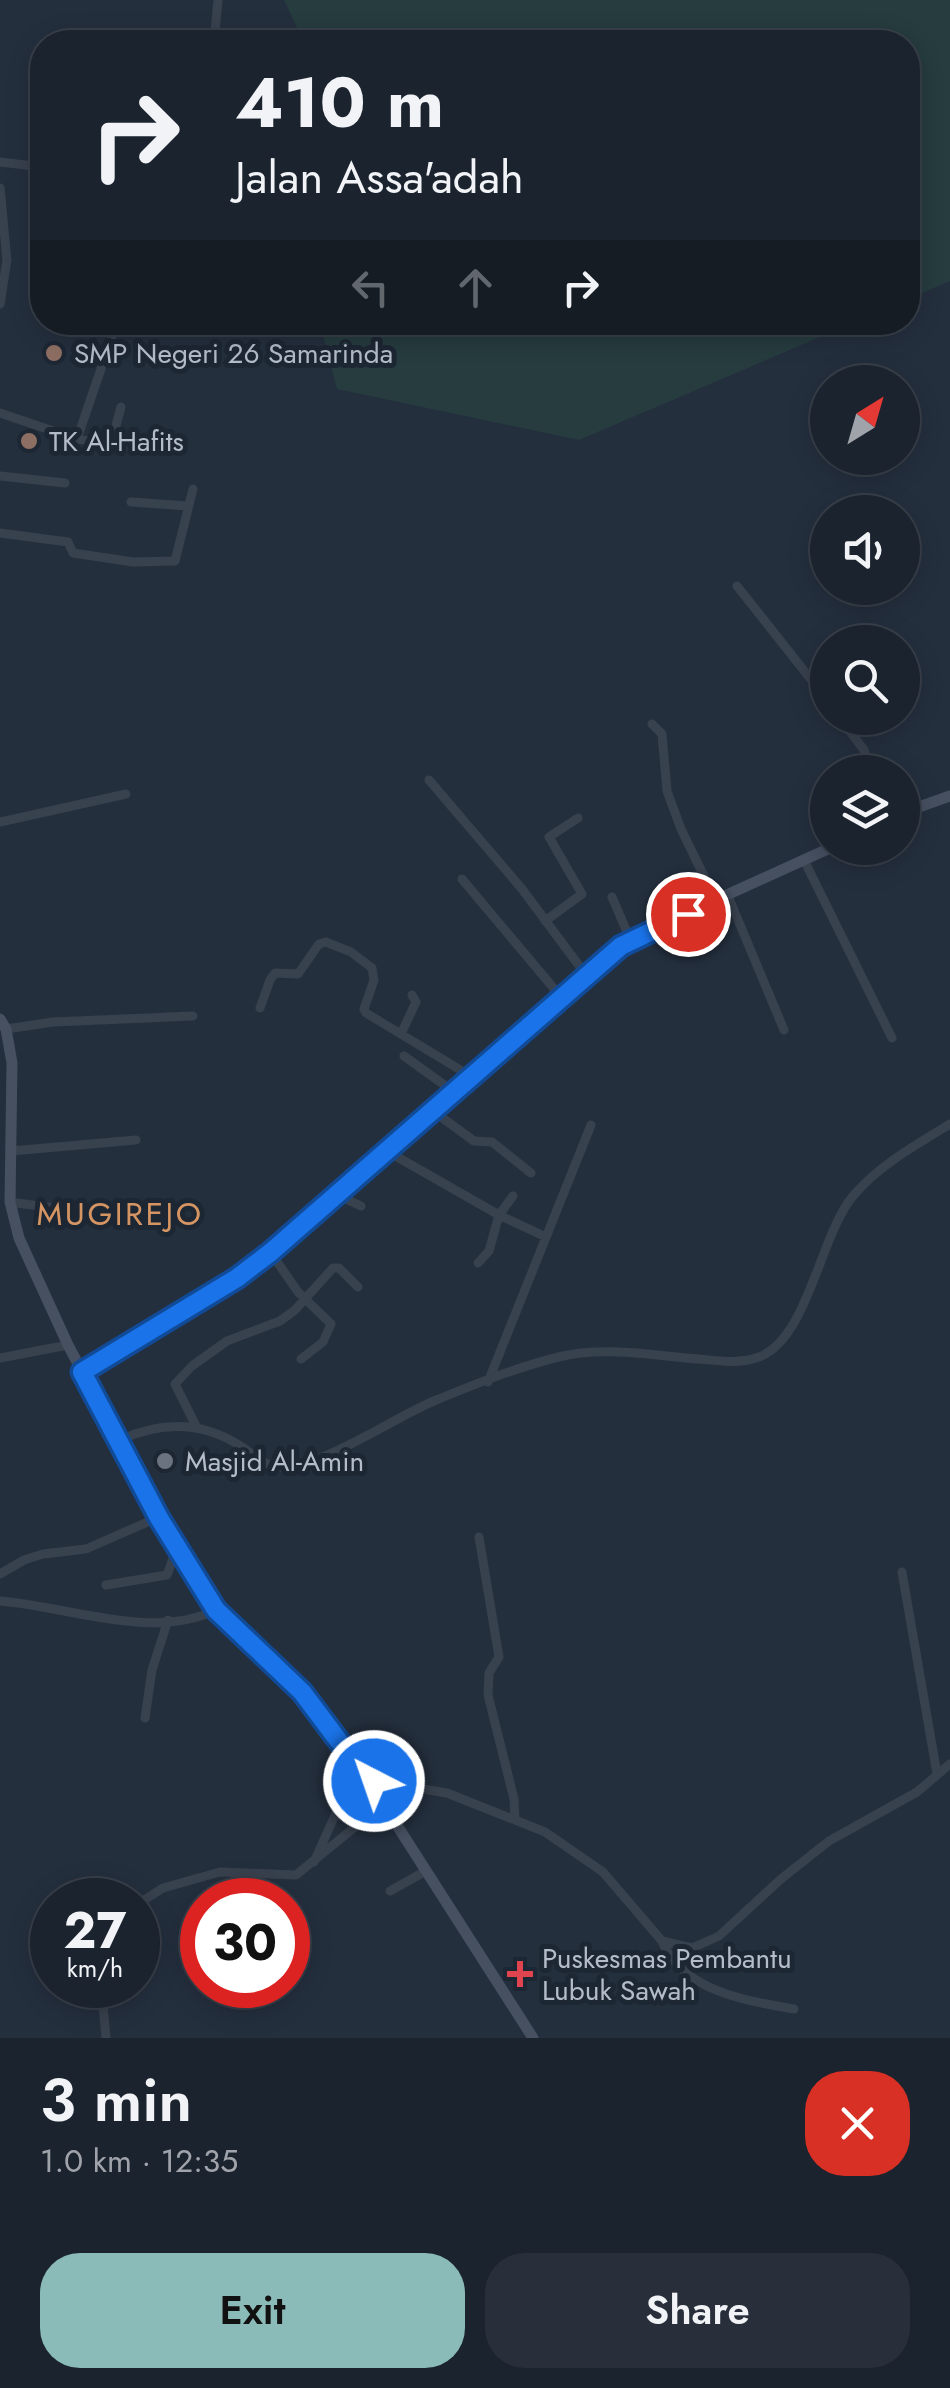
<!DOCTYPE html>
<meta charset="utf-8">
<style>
body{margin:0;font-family:Jost,sans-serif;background:#282f3a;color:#f1f3f6;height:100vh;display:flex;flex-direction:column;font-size:38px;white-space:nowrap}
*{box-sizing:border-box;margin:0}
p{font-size:32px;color:#a0a4aa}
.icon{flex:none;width:55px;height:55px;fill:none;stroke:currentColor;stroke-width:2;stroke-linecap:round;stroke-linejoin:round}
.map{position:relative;height:2038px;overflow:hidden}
.details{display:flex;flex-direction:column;background:#1b232e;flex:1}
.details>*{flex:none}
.hud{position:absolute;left:30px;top:30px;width:890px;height:305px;border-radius:40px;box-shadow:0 5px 25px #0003,0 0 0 2px #39404a;background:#1b232e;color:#f1f3f6;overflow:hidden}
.needle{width:65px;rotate:37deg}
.buttons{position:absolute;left:810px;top:365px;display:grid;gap:20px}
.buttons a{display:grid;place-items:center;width:110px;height:110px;border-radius:50%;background:#1b232e;box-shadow:0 5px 25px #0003,0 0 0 2px #39404a;font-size:50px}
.speed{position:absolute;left:30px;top:1878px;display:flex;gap:20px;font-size:50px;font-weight:700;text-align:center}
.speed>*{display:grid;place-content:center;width:130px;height:130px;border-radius:50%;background:#1b232e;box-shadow:0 5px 25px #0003,0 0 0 2px #39404a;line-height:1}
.speed small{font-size:25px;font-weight:400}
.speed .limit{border:15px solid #d22;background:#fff;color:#111}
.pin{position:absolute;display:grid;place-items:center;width:85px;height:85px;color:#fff;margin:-42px;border:5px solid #fff;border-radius:50%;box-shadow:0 2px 10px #0007}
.me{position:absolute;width:110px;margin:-55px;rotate:319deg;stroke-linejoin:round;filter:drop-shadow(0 0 8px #0008)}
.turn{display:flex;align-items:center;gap:35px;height:210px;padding:0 40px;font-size:45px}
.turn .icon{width:130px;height:130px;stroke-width:2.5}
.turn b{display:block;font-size:70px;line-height:85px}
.lanes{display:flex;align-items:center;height:95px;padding:0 40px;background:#0003;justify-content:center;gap:50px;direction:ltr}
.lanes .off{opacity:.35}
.round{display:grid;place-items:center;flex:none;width:105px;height:105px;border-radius:40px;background:#282f3a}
.headline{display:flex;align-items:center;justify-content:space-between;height:170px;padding:0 40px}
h1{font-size:60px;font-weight:600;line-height:75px}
.primary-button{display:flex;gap:20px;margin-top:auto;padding:20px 40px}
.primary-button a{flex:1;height:115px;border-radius:40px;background:#8bbbb9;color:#111;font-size:40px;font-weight:600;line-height:115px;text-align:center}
.primary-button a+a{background:#282f3a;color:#f1f3f6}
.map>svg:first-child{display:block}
.green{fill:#263c3f}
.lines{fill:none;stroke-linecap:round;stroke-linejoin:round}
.street{stroke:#38414e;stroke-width:9}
.secondary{stroke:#465061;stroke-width:11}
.route-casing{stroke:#114b97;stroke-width:25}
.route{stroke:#1a73e8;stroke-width:18}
.education-dot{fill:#8d6e63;stroke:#1d2633;stroke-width:4}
.worship-dot{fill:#6b7280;stroke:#1d2633;stroke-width:4}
.health-dot{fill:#e0444e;stroke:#1d2633;stroke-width:4}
.labels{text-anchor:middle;stroke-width:10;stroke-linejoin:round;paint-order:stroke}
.poi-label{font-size:28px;fill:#b4bcc9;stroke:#1d2633;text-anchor:start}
.quarter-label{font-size:32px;letter-spacing:2.5px;fill:#d59563;stroke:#1d2633}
</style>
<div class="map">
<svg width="950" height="2038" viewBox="0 0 950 2038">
<rect width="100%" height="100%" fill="#242f3e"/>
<path class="green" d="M 284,0 L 950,0 L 950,281 L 908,299 L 908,42 L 304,42 Z
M 320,323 L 320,322 L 853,323 L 579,440 L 337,389 Z"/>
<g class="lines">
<path class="street" d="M 214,42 L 218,0
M 0,162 L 42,167
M 0,188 L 7,260 L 0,304
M 0,413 L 77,439 L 138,448
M 77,439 L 117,322
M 111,444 L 121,407
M 0,476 L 65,483
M 131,502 L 188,506
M 0,533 L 68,542 L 73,553 L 133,562 L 175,561 L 193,489
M 737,586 L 828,701
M 840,718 L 864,750 L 872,772
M 652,724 L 662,734 L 667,791 L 681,829 L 716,901
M 429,780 L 522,889 L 586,975
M 0,822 L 126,794
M 804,860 L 892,1038
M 462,879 L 561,997
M 728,896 L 784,1030
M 612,897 L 630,939
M 545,921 L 582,894 L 549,837 L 578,818
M 260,1008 L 270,980 L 275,973 L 298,974 L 319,944 L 326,942 L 351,952 L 372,968 L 374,980 L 364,1009 L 366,1013 L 472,1077
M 6,1029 L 53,1022 L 193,1016
M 401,1034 L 416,1002 L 412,995
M 404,1056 L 454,1092
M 433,1111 L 474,1141 L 492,1142 L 531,1173
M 385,1150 L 499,1215 L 513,1196
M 11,1151 L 136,1140
M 337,1195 L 361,1206
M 10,1202 L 61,1209
M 271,1253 L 298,1292 L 331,1324 L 323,1342 L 301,1359
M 478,1263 L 489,1251 L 499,1215 L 546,1237
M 0,1358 L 68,1345
M 488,1382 L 591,1125
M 196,1426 L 175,1384 L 192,1366 L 227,1341 L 280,1321 L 295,1310 L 333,1268 L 339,1268 L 358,1287
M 120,1440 C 162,1421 203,1421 242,1447 C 254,1455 266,1467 282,1467 C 325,1466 393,1418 434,1401 C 475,1384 520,1366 563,1356 C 607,1346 656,1356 699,1359 C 720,1361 740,1364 759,1357 C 808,1339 820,1235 853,1196 C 879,1165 916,1145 950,1124
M 479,1537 L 499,1657 L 489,1673 L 488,1695 L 514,1799 L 515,1820
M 902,1572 L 937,1774
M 0,1574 L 24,1560 L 43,1554 L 86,1549 L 159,1517
M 106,1585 L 167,1575 L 177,1547
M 0,1601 C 67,1606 152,1641 216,1610
M 145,1718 L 152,1670 L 168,1620
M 368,1780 L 447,1793 L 545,1832 L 603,1872 L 662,1941 C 682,1991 747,2001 794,2009
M 314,1862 L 336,1813 L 373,1789
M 390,1891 L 424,1872
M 138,1904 L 163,1888 L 220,1872 L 296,1875 L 382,1805
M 662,1941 L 692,1948 L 719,1936 L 781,1879 L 829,1841 L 917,1792 L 950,1764
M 105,1985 L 103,2005 L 106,2038"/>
<path class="secondary" d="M 902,813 L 950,796
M 0,1019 L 6,1029 L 12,1063 L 10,1202 L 19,1238 L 68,1345 L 159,1517 L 216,1610 L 302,1692 L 332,1730 L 368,1780 L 533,2038
M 82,1372 L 237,1278 L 271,1253 L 630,939 L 830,848"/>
</g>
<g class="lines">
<g class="route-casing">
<path id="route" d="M 374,1781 L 368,1780 L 302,1692 L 216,1610 L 159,1518 L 82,1372 L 237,1278 L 271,1252 L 621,946 L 688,914"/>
</g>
<use href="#route" class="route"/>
</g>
<g class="education-dot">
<circle cx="54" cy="353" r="10"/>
<circle cx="29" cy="441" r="10"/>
</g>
<circle class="worship-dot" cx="165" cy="1461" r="10"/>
<path class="health-dot" d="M515 1959h10v10h10v10h-10v10h-10v-10h-10v-10h10z"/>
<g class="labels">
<g class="poi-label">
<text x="74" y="363">SMP Negeri 26 Samarinda</text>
<text x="49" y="451">TK Al-Hafits</text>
<text x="185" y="1471">Masjid Al-Amin</text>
<text x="542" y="1968">Puskesmas Pembantu<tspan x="542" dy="32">Lubuk Sawah</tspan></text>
</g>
<g class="quarter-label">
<text x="120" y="1225">MUGIREJO</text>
</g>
</g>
</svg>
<div class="buttons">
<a><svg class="needle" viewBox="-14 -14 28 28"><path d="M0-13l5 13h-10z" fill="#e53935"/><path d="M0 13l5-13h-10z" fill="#a0a4aa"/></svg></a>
<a><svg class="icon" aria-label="sound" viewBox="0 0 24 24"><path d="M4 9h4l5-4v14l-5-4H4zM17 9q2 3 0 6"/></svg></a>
<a><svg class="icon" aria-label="search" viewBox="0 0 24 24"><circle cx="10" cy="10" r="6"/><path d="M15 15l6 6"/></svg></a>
<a><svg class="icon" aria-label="layers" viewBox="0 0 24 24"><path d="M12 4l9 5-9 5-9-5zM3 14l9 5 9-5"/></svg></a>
</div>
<div class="speed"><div>27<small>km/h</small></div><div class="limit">30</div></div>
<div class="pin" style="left:688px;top:914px;background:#d93025"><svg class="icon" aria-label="arrive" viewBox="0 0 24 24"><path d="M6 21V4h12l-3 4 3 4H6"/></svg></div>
<svg class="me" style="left:374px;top:1781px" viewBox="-20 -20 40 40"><circle r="17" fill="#1a73e8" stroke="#fff" stroke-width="3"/><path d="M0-11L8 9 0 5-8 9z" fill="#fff"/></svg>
<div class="hud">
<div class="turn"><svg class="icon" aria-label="right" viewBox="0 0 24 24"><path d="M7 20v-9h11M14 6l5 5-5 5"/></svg><div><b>410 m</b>Jalan Assa'adah</div></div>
<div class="lanes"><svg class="icon off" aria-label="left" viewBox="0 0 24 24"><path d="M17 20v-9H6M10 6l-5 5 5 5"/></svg><svg class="icon off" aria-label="ahead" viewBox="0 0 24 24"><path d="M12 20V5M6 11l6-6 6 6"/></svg><svg class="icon" aria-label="right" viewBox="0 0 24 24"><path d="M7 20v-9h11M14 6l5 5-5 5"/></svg></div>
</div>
</div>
<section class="details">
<div class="headline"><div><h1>3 min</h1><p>1.0 km · 12:35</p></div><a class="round" style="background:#d93025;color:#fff"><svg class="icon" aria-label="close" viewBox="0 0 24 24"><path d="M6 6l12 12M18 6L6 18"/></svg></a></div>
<div class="primary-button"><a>Exit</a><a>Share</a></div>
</section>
